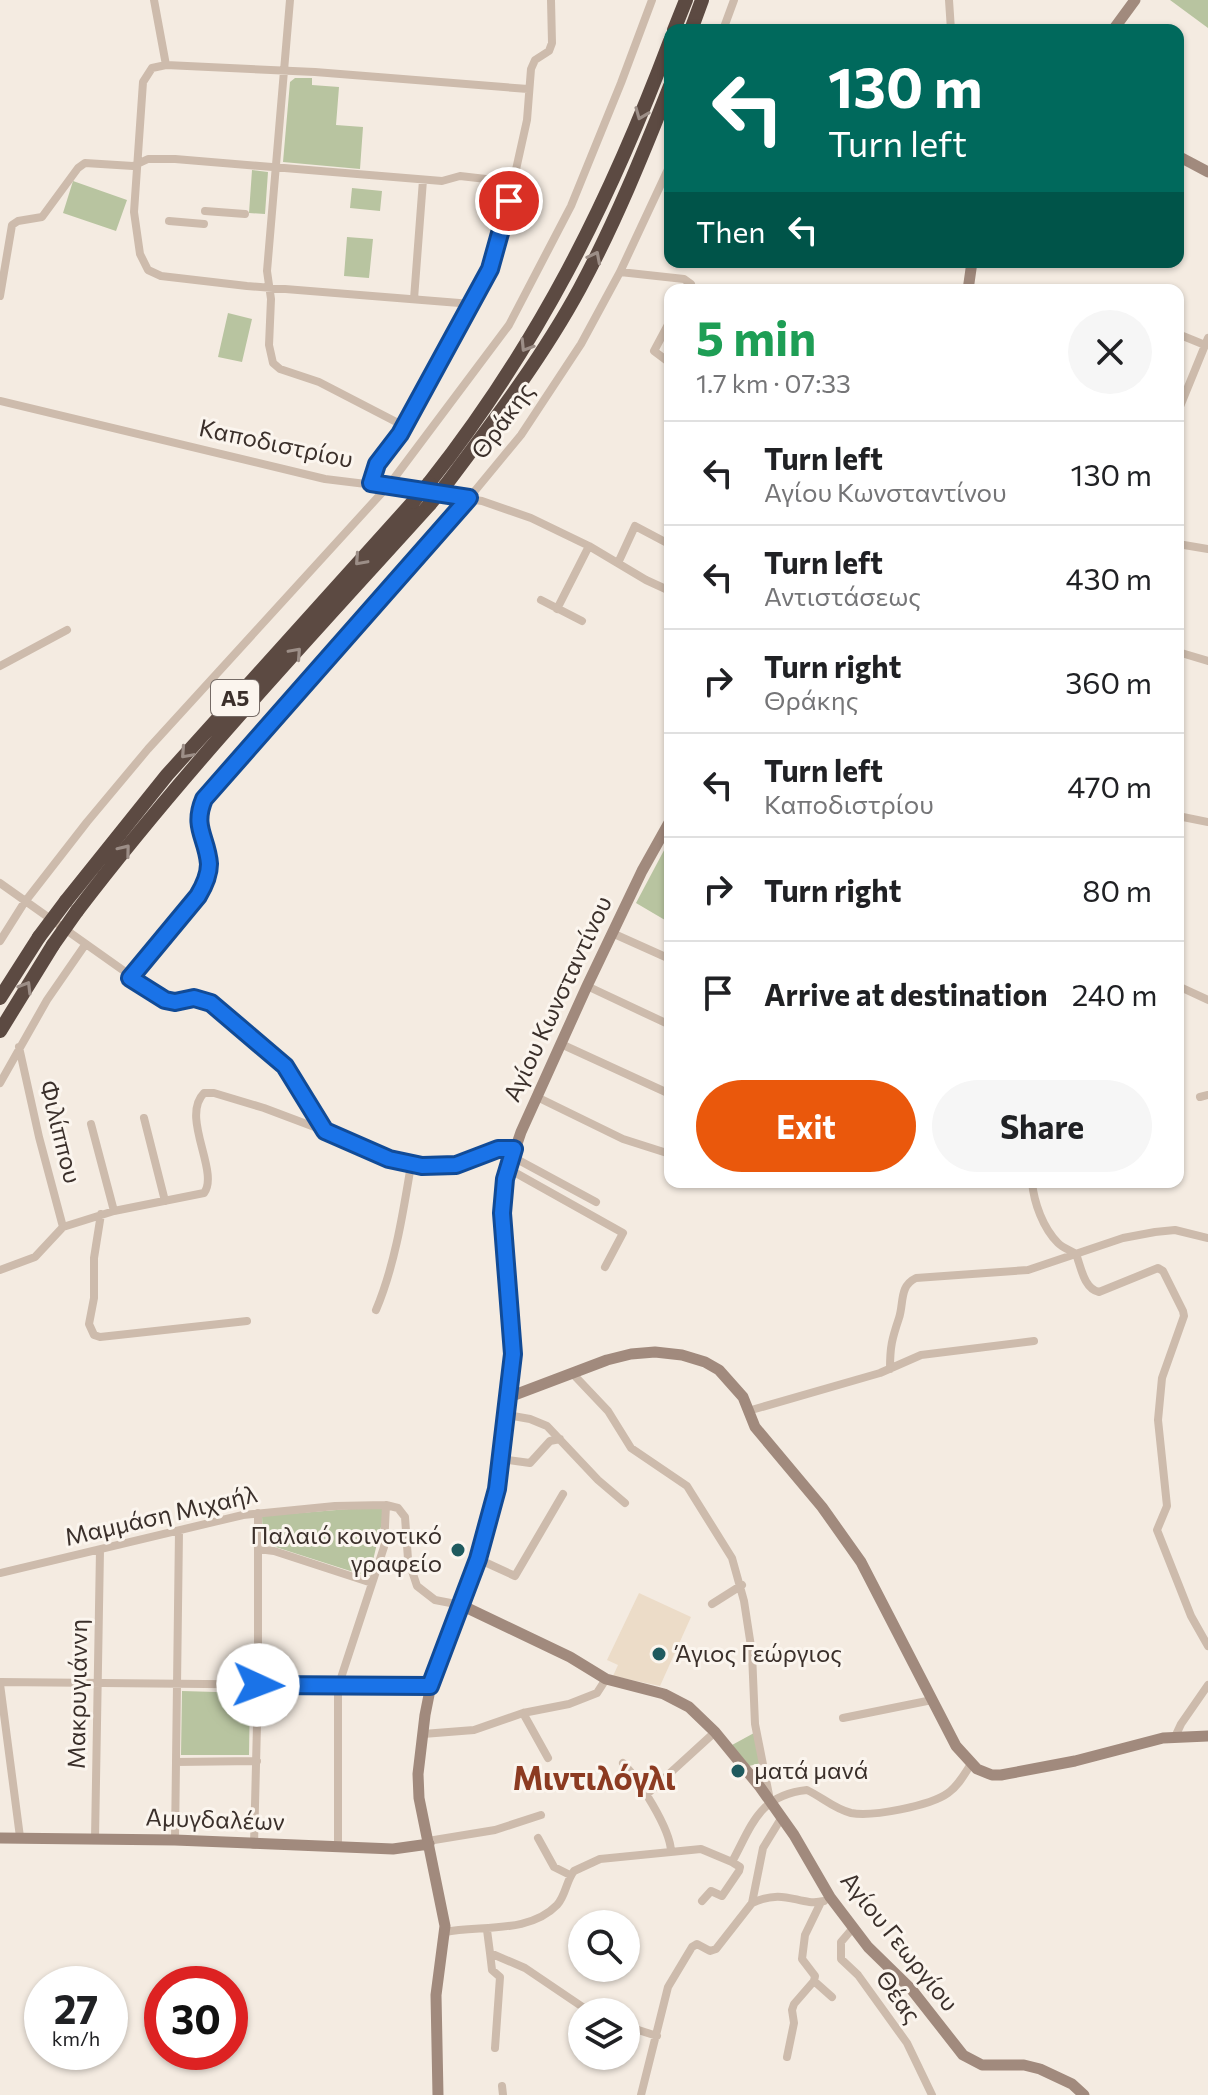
<!DOCTYPE html>
<meta charset="utf-8">
<style>
body{margin:0;font-family:Commissioner,sans-serif;background:#f6f6f6;color:#202124;height:100vh;display:flex;flex-direction:column;font-size:30px;white-space:nowrap}
*{box-sizing:border-box;margin:0}
p{font-size:26px;color:#757577}
.icon{flex:none;width:44px;height:44px;fill:none;stroke:currentColor;stroke-width:2;stroke-linecap:round;stroke-linejoin:round}
.map{position:relative;flex:1;overflow:hidden}
.details{position:absolute;left:664px;top:284px;width:520px;height:904px;display:flex;flex-direction:column;background:#fff;border-radius:16px;box-shadow:0 2px 6px #0004}
.details>*{flex:none}
.hud{position:absolute;left:664px;top:24px;width:520px;height:244px;border-radius:16px;box-shadow:0 2px 6px #0004;background:#00695c;color:#fff;overflow:hidden}
.buttons{position:absolute;left:568px;top:1910px;display:grid;gap:16px}
.buttons a{display:grid;place-items:center;width:72px;height:72px;border-radius:50%;background:#fff;box-shadow:0 2px 6px #0004;font-size:40px}
.speed{position:absolute;left:24px;top:1966px;display:flex;gap:16px;font-size:40px;font-weight:700;text-align:center}
.speed>*{display:grid;place-content:center;width:104px;height:104px;border-radius:50%;background:#fff;box-shadow:0 2px 6px #0004;line-height:1}
.speed small{font-size:20px;font-weight:400}
.speed .limit{border:12px solid #d22;background:#fff;color:#111}
.pin{position:absolute;display:grid;place-items:center;width:68px;height:68px;color:#fff;margin:-34px;border:4px solid #fff;border-radius:50%;box-shadow:0 2px 8px #0007}
.me{position:absolute;width:88px;margin:-44px;rotate:92deg;stroke-linejoin:round;filter:drop-shadow(0 0 6px #0008)}
.turn{display:flex;align-items:center;gap:28px;height:168px;padding:0 32px;font-size:36px}
.turn .icon{width:104px;height:104px;stroke-width:2.5}
.turn b{display:block;font-size:56px;line-height:68px}
.then{display:flex;align-items:center;height:76px;padding:0 32px;background:#0003;gap:16px;font-size:30px}
.round{display:grid;place-items:center;flex:none;width:84px;height:84px;border-radius:42px;background:#f6f6f6}
.headline{display:flex;align-items:center;justify-content:space-between;height:136px;padding:0 32px}
h1{font-size:48px;font-weight:700;line-height:60px;color:#1e9e55}
.cta{display:flex;gap:16px;margin-top:auto;padding:16px 32px}
.cta a{flex:1;height:92px;border-radius:48px;background:#ea580c;color:#fff;font-size:32px;font-weight:700;line-height:92px;text-align:center}
.cta a+a{background:#f6f6f6;color:#202124}
ul{padding:0;list-style:none}
li{display:flex;align-items:center;gap:24px;height:104px;padding:0 32px;border-top:2px solid #e0e0e0}
li div{flex:1}
li b{display:block;font-size:30px}
li em{font-style:normal}
.map>svg:first-child{display:block}
.green{fill:#b8c4a0}
.plaza{fill:#ecdcc8}
.lines{fill:none;stroke-linecap:round;stroke-linejoin:round}
.street{stroke:#cdbbac;stroke-width:8}
.secondary{stroke:#a18a7d;stroke-width:11}
.highway{stroke:#5c4a42;stroke-width:14}
.highway-bridge{stroke:#5c4a42;stroke-width:14}
.oneway{stroke:#9c8e87}
.route-casing{stroke:#114b97;stroke-width:20}
.route{stroke:#1a73e8;stroke-width:14}
.poi-dot{fill:#1f5a5e;stroke:#fbf5ee;stroke-width:3}
.labels{text-anchor:middle;stroke-width:6;stroke-linejoin:round;paint-order:stroke}
.shield{fill:#fbf5ee;stroke:#756b66;stroke-width:2}
.shield-label{font-size:22px;font-weight:bold;fill:#3b302b}
.street-label{font-size:24px;fill:#3b302b;stroke:#fbf5ee}
.poi-label{font-size:24px;fill:#3b302b;stroke:#fbf5ee;text-anchor:start}
.district-label{font-size:32px;font-weight:bold;fill:#8c3b22;stroke:#fbf5ee}
</style>
<div class="map">
<svg width="1208" height="2095" viewBox="0 0 1208 2095">
<rect width="100%" height="100%" fill="#f4ebe1"/>
<path class="green" d="M 1170,0 L 1208,0 L 1208,28 Z
M 295,78 L 312,78 L 312,85 L 339,87 L 336,125 L 363,127 L 360,169 L 283,162 L 290,82 Z
M 252,170 L 268,172 L 265,214 L 249,213 Z
M 73,181 L 127,200 L 116,231 L 63,213 Z
M 352,188 L 382,191 L 380,211 L 350,208 Z
M 347,237 L 373,239 L 369,278 L 344,276 Z
M 228,313 L 252,319 L 242,362 L 218,357 Z
M 670,839 L 670,923 L 636,903 Z
M 386,1506 L 369,1577 L 263,1543 L 262,1516 Z
M 182,1691 L 250,1693 L 249,1755 L 181,1755 Z
M 754,1733 L 761,1763 L 749,1766 L 732,1745 Z"/>
<path class="plaza" d="M 639,1593 L 691,1617 L 660,1686 L 613,1676 L 618,1665 L 607,1660 Z"/>
<g class="lines">
<path class="street" d="M 154,0 L 166,65 L 152,68 L 143,82 L 134,212 L 140,254 L 148,270 L 161,276 L 247,286 L 472,304
M 290,0 L 267,271 L 271,299 L 269,345 L 273,363 L 280,369 L 319,382 L 404,426
M 949,0 L 951,30
M 723,30 L 734,0
M 166,65 L 315,72 L 528,89
M 205,211 L 245,214
M 169,221 L 204,224
M 620,272 L 684,279 L 691,284 L 688,290
M 0,296 L 12,225 L 18,221 L 42,217 L 78,168 L 85,163 L 133,166 L 148,159 L 175,159 L 442,181 L 460,176 L 513,182
M 414,299 L 423,180
M 670,321 L 654,351 L 670,363
M 1178,334 L 1205,345
M 0,401 L 325,479 L 423,491
M 1179,409 L 1208,338
M 371,483 L 377,464 L 400,434 L 490,269 L 509,201 L 527,120 L 531,69 L 535,60 L 549,51 L 552,43 L 551,0
M 437,494 L 482,501 L 531,518 L 589,546 L 646,580 L 670,591
M 1178,544 L 1208,549
M 618,563 L 635,526 L 669,544
M 541,600 L 582,621
M 557,609 L 589,546
M 1178,652 L 1208,661
M 0,666 L 67,630
M 1178,816 L 1208,822
M 0,883 L 165,1000 L 175,1002 L 194,998 L 211,1003 L 285,1066 L 325,1131
M 612,933 L 670,959
M 0,941 L 24,903 L 87,822 L 148,749 L 389,485 L 509,325 L 571,206 L 621,83 L 652,0
M 130,978 L 198,896 C 204,886 209,876 208,864 C 207,837 192,828 204,799 L 469,498 L 521,435 L 581,344 L 620,272 L 670,165
M 587,986 L 670,1025
M 1178,986 L 1208,1000
M 561,1044 L 670,1094
M 19,1047 L 39,1137 L 63,1227
M 0,1083 L 47,1000 L 85,945
M 537,1097 L 623,1139 L 670,1154
M 1200,1097 L 1208,1095
M 144,1118 L 165,1201
M 91,1124 L 114,1211
M 511,1156 L 596,1202
M 507,1168 L 623,1233 L 605,1267
M 1032,1182 C 1034,1203 1043,1228 1058,1243 C 1063,1248 1070,1250 1076,1254
M 101,1214 L 94,1258 L 94,1298 L 89,1324 L 94,1335 L 100,1337 L 247,1321
M 1076,1254 C 1081,1267 1084,1289 1099,1292 L 1158,1268 L 1163,1271 L 1183,1311 L 1184,1316 L 1162,1378 L 1158,1420 L 1167,1506 L 1157,1530 L 1191,1616 L 1208,1646
M 0,1270 L 35,1257 L 63,1227 L 114,1211 L 204,1193 C 220,1172 180,1117 204,1093 L 214,1093 L 264,1108 L 349,1140 L 389,1159 L 411,1165 L 456,1165 L 498,1149 L 514,1149
M 376,1310 C 395,1265 403,1213 411,1165
M 890,1369 C 890,1346 892,1339 899,1318 C 904,1303 899,1286 916,1278 L 1028,1270 L 1123,1238 L 1155,1232 L 1175,1230 L 1208,1238
M 572,1373 L 608,1411 L 631,1448 L 687,1486 L 732,1558 L 744,1601 L 752,1653 L 755,1724 L 770,1800
M 748,1411 L 880,1373 L 921,1355 L 1034,1341
M 507,1415 L 530,1419 L 547,1426 L 598,1480 L 625,1503
M 501,1459 L 530,1463 L 550,1441 L 560,1439
M 258,1549 L 274,1551 L 372,1583
M 478,1559 L 515,1576 L 563,1494
M 0,1573 L 243,1515 L 335,1506 L 386,1505 L 398,1508 L 405,1517 L 408,1559 L 417,1586 L 435,1600 L 461,1605
M 712,1604 L 742,1585
M 0,1682 L 430,1686
M 0,1684 L 20,1837
M 523,1713 L 548,1758
M 843,1718 L 932,1700
M 423,1734 L 474,1730 L 523,1713 L 569,1704 L 597,1693 L 606,1679
M 1175,1737 L 1181,1724 L 1208,1685
M 176,1762 L 257,1761
M 623,1763 C 639,1780 670,1828 671,1851
M 646,1795 L 715,1732
M 538,1838 L 554,1867 L 570,1875
M 95,1839 L 100,1550
M 175,1840 L 179,1531
M 428,1841 L 495,1830 L 541,1815
M 254,1845 L 258,1685 L 258,1513
M 338,1846 L 338,1687 L 384,1547 L 386,1505
M 702,1901 L 711,1891 L 722,1896 L 739,1871 L 740,1867 L 732,1862 C 752,1825 759,1795 807,1790 C 822,1797 834,1809 851,1813 C 872,1817 930,1806 948,1793 C 958,1786 964,1775 971,1764
M 821,1902 L 805,1935 L 802,1959 L 815,1976 L 814,1981 L 832,1997
M 752,1903 C 787,1887 798,1907 824,1901
M 853,1928 L 841,1942 L 841,1959 L 858,1975 L 907,2043 L 932,2095
M 487,1930 L 490,1953 L 525,1968 L 590,2012
M 445,1932 C 480,1925 529,1934 557,1905 C 566,1895 566,1881 574,1871 L 600,1859 L 701,1849 L 732,1862
M 490,1953 L 492,1970 L 500,1977 L 495,2048
M 626,2026 L 657,2036
M 787,2057 L 794,2023 L 792,2010 L 794,2004 L 814,1981
M 502,2086 L 503,2095
M 641,2095 L 668,1987 L 692,1947 L 697,1944 L 710,1951 L 716,1949 L 752,1903 L 763,1848 L 782,1817"/>
<path class="secondary" d="M 1113,30 L 1135,0
M 1178,156 L 1208,172
M 968,290 L 972,262
M 509,1397 L 607,1360 L 631,1354 L 655,1352 L 682,1355 L 705,1362 L 719,1370 L 743,1397 L 755,1427 L 822,1507 L 861,1562 L 956,1746 L 977,1769 L 992,1775 L 1001,1775 L 1075,1761 L 1163,1738 L 1208,1736
M 461,1605 L 570,1657 L 606,1679 L 664,1694 L 689,1707 L 715,1732 L 760,1787 L 794,1835 L 830,1897 L 868,1947 L 912,1990 L 963,2055 L 982,2065 L 1024,2065 L 1040,2069 L 1072,2084 L 1084,2095
M 0,1838 L 175,1840 L 393,1849 L 429,1844
M 438,2095 L 436,1995 L 445,1926 L 419,1798 L 418,1774 L 425,1715 L 433,1675 L 478,1559 L 493,1511 L 499,1476 L 513,1354 L 503,1226 L 505,1179 L 521,1132 L 587,986 L 642,871 L 670,821"/>
<path class="highway" d="M 674,30 L 686,0
M 691,30 L 702,0
M 429,483 C 538,345 608,205 670,41
M 445,486 C 493,422 542,358 580,288 C 615,223 643,154 670,86
M 66,901 L 167,775 L 413,502
M 77,911 C 186,768 310,637 430,504
M 0,998 L 39,937
M 0,1031 L 53,945"/>
<path class="highway-bridge" d="M 413,502 L 429,483
M 430,504 L 445,486
M 39,937 L 66,901
M 53,945 L 77,911"/>
</g>
<defs><path id="oneway-chevron" d="M-2-3.5L2.5 0L-2 3.5" fill="none" stroke-width="1.6" stroke-linecap="round" stroke-linejoin="round" transform="scale(2)"/></defs>
<g class="oneway">
<use href="#oneway-chevron" transform="translate(641 114) rotate(112)"/>
<use href="#oneway-chevron" transform="translate(595 257) rotate(-63)"/>
<use href="#oneway-chevron" transform="translate(526 346) rotate(122)"/>
<use href="#oneway-chevron" transform="translate(360 560) rotate(132)"/>
<use href="#oneway-chevron" transform="translate(296 653) rotate(-48)"/>
<use href="#oneway-chevron" transform="translate(186 753) rotate(132)"/>
<use href="#oneway-chevron" transform="translate(125 850) rotate(-51)"/>
<use href="#oneway-chevron" transform="translate(26 987) rotate(-59)"/>
</g>
<g class="lines">
<g class="route-casing">
<path id="route" d="M 258,1685 L 430,1686 L 478,1559 L 497,1489 L 513,1354 L 502,1213 L 505,1179 L 514,1149 L 498,1149 L 456,1165 L 422,1166 L 389,1159 L 325,1131 L 285,1066 L 211,1003 L 194,998 L 175,1002 L 165,1000 L 130,978 L 198,896 C 204,886 209,876 209,864 C 207,837 192,828 204,799 L 469,498 L 371,483 L 377,464 L 400,434 L 490,269 L 509,201"/>
</g>
<use href="#route" class="route"/>
</g>
<g class="poi-dot">
<circle cx="458" cy="1550" r="8"/>
<circle cx="659" cy="1654" r="8"/>
<circle cx="738" cy="1771" r="8"/>
</g>
<g class="labels">
<rect class="shield" x="211" y="680" width="48" height="36" rx="6"/>
<g class="shield-label">
<text x="235" y="706">Α5</text>
</g>
<g class="street-label">
<text transform="translate(503 421) rotate(-54)" y="8">Θράκης</text>
<text transform="translate(276 444) rotate(12)" y="8">Καποδιστρίου</text>
<text transform="translate(558 999) rotate(-65)" y="8">Αγίου Κωνσταντίνου</text>
<text transform="translate(60 1132) rotate(76)" y="8">Φιλίππου</text>
<text transform="translate(161 1516) rotate(-13)" y="8">Μαμμάση Μιχαήλ</text>
<text transform="translate(78 1694) rotate(-89)" y="8">Μακρυγιάννη</text>
<text transform="translate(215 1820) rotate(2)" y="8">Αμυγδαλέων</text>
<text transform="translate(899 1942) rotate(51)" y="8">Αγίου Γεωργίου</text>
<text transform="translate(898 1997) rotate(54)" y="8">Θέας</text>
</g>
<g class="poi-label">
<text x="442" y="1544" text-anchor="end">Παλαιό κοινοτικό<tspan x="442" dy="28">γραφείο</tspan></text>
<text x="675" y="1662">Άγιος Γεώργιος</text>
<text x="754" y="1779">ματά μανά</text>
</g>
<g class="district-label">
<text x="594" y="1790">Μιντιλόγλι</text>
</g>
</g>
</svg>
<div class="buttons">
<a><svg class="icon" aria-label="search" viewBox="0 0 24 24"><circle cx="10" cy="10" r="6"/><path d="M15 15l6 6"/></svg></a>
<a><svg class="icon" aria-label="layers" viewBox="0 0 24 24"><path d="M12 4l9 5-9 5-9-5zM3 14l9 5 9-5"/></svg></a>
</div>
<div class="speed"><div>27<small>km/h</small></div><div class="limit">30</div></div>
<div class="pin" style="left:509px;top:201px;background:#d93025"><svg class="icon" aria-label="arrive" viewBox="0 0 24 24"><path d="M6 21V4h12l-3 4 3 4H6"/></svg></div>
<svg class="me" style="left:258px;top:1685px" viewBox="-20 -20 40 40"><circle r="19" fill="#fff"/><path d="M0-13L10 11 0 6-10 11z" fill="#1a73e8"/></svg>
<div class="hud">
<div class="turn"><svg class="icon" aria-label="left" viewBox="0 0 24 24"><path d="M17 20v-9H6M10 6l-5 5 5 5"/></svg><div><b>130 m</b>Turn left</div></div>
<div class="then">Then<svg class="icon" aria-label="left" viewBox="0 0 24 24"><path d="M17 20v-9H6M10 6l-5 5 5 5"/></svg></div>
</div>
<section class="details">
<div class="headline"><div><h1>5 min</h1><p>1.7 km · 07:33</p></div><a class="round"><svg class="icon" aria-label="close" viewBox="0 0 24 24"><path d="M6 6l12 12M18 6L6 18"/></svg></a></div>
<ul>
<li><svg class="icon" aria-label="left" viewBox="0 0 24 24"><path d="M17 20v-9H6M10 6l-5 5 5 5"/></svg><div><b>Turn left</b><p>Αγίου Κωνσταντίνου</p></div><em>130 m</em></li>
<li><svg class="icon" aria-label="left" viewBox="0 0 24 24"><path d="M17 20v-9H6M10 6l-5 5 5 5"/></svg><div><b>Turn left</b><p>Αντιστάσεως</p></div><em>430 m</em></li>
<li><svg class="icon" aria-label="right" viewBox="0 0 24 24"><path d="M7 20v-9h11M14 6l5 5-5 5"/></svg><div><b>Turn right</b><p>Θράκης</p></div><em>360 m</em></li>
<li><svg class="icon" aria-label="left" viewBox="0 0 24 24"><path d="M17 20v-9H6M10 6l-5 5 5 5"/></svg><div><b>Turn left</b><p>Καποδιστρίου</p></div><em>470 m</em></li>
<li><svg class="icon" aria-label="right" viewBox="0 0 24 24"><path d="M7 20v-9h11M14 6l5 5-5 5"/></svg><div><b>Turn right</b></div><em>80 m</em></li>
<li><svg class="icon" aria-label="arrive" viewBox="0 0 24 24"><path d="M6 21V4h12l-3 4 3 4H6"/></svg><div><b>Arrive at destination</b></div><em>240 m</em></li>
</ul>
<div class="cta"><a>Exit</a><a>Share</a></div>
</section>
</div>
